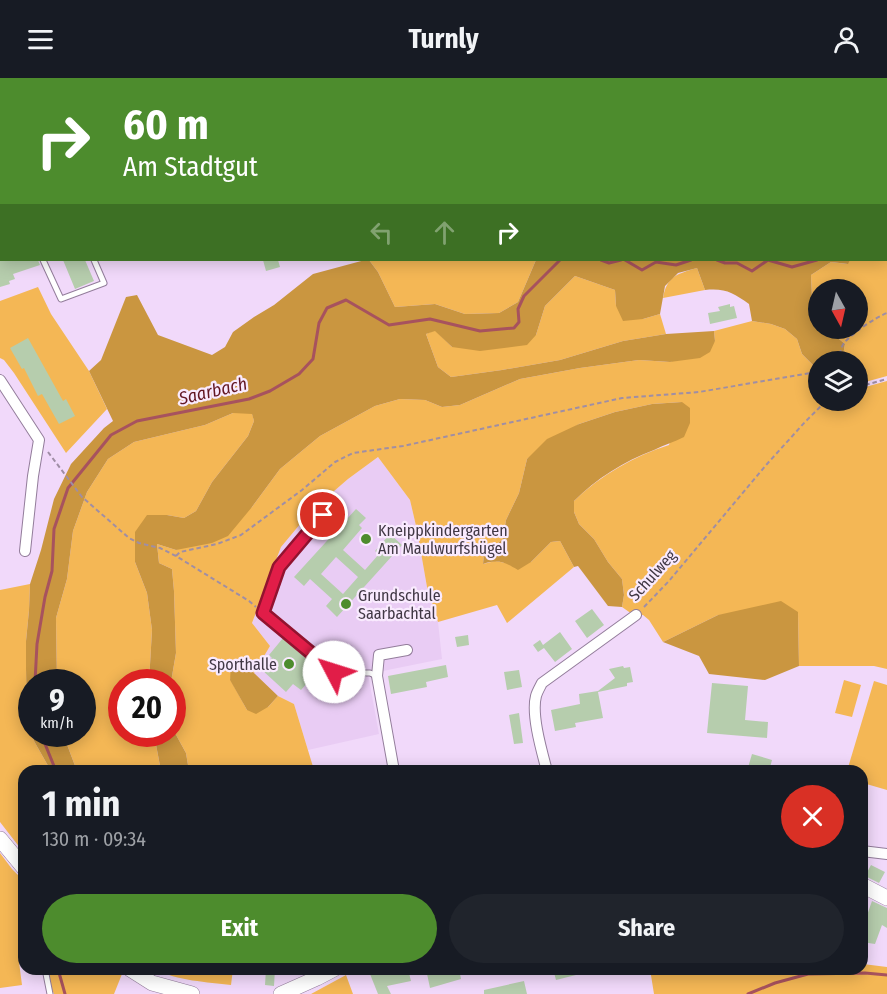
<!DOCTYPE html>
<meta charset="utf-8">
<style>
body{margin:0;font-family:"Fira Sans Condensed",sans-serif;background:#20242c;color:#f1f3f6;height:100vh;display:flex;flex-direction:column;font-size:22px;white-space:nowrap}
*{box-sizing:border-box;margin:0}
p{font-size:20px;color:#9ea1a6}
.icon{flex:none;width:33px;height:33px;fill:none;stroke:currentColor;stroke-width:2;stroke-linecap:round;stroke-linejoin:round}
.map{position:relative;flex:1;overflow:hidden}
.side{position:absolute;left:18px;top:687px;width:850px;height:210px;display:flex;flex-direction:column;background:#171b24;border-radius:18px;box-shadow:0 3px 15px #0003}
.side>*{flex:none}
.banner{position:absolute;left:0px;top:0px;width:888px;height:183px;box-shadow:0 3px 15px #0003;background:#4d8c2d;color:#fff;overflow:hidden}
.needle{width:39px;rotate:172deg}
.tools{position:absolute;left:808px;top:201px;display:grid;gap:12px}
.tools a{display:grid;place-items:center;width:60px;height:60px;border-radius:50%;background:#171b24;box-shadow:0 3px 15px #0003;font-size:30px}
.speed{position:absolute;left:18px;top:591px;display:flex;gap:12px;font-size:30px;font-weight:700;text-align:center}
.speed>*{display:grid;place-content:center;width:78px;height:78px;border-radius:50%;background:#171b24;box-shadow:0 3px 15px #0003;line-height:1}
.speed small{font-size:15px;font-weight:400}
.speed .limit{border:9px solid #d22;background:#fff;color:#111}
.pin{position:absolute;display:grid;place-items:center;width:51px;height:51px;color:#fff;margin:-26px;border:3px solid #fff;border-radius:50%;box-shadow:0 2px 6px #0007}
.me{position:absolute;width:66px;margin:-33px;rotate:310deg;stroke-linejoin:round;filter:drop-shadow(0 0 4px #0008)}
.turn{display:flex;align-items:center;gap:21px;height:126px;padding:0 24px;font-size:27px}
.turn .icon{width:78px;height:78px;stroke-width:2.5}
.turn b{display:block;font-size:42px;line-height:51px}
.lanes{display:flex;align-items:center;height:57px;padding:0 24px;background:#0003;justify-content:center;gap:30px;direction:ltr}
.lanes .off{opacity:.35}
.round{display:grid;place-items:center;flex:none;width:63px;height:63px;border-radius:32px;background:#20242c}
.overview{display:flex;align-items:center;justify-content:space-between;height:102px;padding:0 24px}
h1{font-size:36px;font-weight:700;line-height:45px}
.action{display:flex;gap:12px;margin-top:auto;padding:12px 24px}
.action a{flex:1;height:69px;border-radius:36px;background:#4d8c2d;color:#fff;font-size:24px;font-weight:700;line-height:69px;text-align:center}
.action a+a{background:#20242c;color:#f1f3f6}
header{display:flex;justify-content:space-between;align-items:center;height:78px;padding:0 24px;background:#171b24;font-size:27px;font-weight:700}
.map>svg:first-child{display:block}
.built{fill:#e9ccf4}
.green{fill:#f4b755}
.forest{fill:#ca9640}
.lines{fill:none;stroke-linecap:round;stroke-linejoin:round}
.stream{stroke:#a7525e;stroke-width:3}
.building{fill:#b6cdad;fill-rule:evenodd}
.lane-casing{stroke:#937d9b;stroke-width:7}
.street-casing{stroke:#937d9b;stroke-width:12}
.secondary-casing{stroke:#937d9b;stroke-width:16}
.path{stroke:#9f8ea5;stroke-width:2;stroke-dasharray:4.5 3;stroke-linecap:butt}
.lane{stroke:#fff;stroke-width:5}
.street{stroke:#fff;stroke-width:10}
.secondary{stroke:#fff;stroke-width:15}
.route-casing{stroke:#92132f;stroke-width:15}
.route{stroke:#e11d48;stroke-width:10}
.poi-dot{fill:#4d8c2d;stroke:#f9eafe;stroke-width:2}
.labels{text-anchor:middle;stroke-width:4.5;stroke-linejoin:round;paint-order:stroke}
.poi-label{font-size:16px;fill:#413845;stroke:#f9eafe;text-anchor:start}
.street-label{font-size:16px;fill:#413845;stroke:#f9eafe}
.water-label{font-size:18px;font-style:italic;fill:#631723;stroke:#f9eafe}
</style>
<header><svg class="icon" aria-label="menu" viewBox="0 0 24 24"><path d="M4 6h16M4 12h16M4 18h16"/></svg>Turnly<svg class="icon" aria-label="person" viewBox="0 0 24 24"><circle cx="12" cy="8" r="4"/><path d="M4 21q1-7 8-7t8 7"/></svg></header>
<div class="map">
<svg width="887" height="916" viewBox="0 0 887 916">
<rect width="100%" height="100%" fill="#f1d9fa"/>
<path class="built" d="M 378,379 L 410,422 L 417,452 L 427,509 L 438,544 L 442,581 L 368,596 L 379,656 L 308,672 L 294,626 L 278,618 L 254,595 L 270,568 L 252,545 L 281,469 L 311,433 L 348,401 Z"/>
<path class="green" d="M 887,174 L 887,298 L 858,306 L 858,284 L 842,283 L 845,266 L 827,251 L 858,250 L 858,212 L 819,212 L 819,227 L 812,221 L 811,197 L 831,184 L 847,186 L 850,182 L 886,182 Z
M 369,182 L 536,182 L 518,224 L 499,235 L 465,236 L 435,226 L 395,229 L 378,194 Z
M 697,190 L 705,212 L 663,220 C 667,198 677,196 697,190 Z
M 575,198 L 615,212 L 616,228 L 643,241 L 660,236 L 666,256 L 623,263 L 560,282 L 502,292 L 451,299 L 438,289 L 426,256 L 435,252 L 452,269 L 536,257 L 545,228 Z
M 38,209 L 51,236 L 89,293 L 107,331 L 66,375 L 14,295 L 4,282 L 0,280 L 0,223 Z
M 752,243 L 771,246 L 785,251 L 797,261 L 802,276 L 817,291 L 819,291 L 819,322 L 858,322 L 858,311 L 887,303 L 887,591 L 874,588 L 799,588 L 798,534 L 718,537 L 663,564 L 649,542 L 643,537 L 632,536 L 622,529 L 624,517 L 622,501 L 608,484 L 594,461 L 579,446 L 574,434 L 574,423 C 601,397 634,378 669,367 L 682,324 L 652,326 L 615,334 L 579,346 L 527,381 L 519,415 L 506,442 L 503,461 L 484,476 L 483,486 L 495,483 L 506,485 L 531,484 L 551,464 L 560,463 L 574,489 L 507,545 L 497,527 L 438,544 L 427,509 L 417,452 L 410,422 L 378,379 L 348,401 L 311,433 L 281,469 L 252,545 L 270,568 L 254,595 L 237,584 L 230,601 L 247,632 L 268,629 L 278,618 L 294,626 L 314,692 L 308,693 L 189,693 L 186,675 L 175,655 L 173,639 L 172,604 L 171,604 L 176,575 L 174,513 L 172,491 L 159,485 L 157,466 L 176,472 L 252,429 L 280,391 L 320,358 L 375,328 L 400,321 L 425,322 L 442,329 L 460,327 L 520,301 L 580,290 L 639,282 L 670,284 L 715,263 L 714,253 Z
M 233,335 L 252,335 L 254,343 L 248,358 L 212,404 L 196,433 L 184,440 L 167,437 L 135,484 L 147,515 L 152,552 L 149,604 L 122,604 L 122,656 L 154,656 L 161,693 L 77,693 L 63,656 L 82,656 L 82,604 L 57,604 L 56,540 L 67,501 L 73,453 L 87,414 L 108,381 L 134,364 L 205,347 Z
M 30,506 L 29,532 L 26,563 L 27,631 L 34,663 L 51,693 L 24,693 L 24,775 L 0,744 L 0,512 Z
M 844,602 L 861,607 L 852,639 L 835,635 Z
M 874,603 L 887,607 L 887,712 L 863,705 L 862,693 L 847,693 Z
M 0,775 L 12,791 L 24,803 L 24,854 L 19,884 L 22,907 L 0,910 Z
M 863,886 L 887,889 L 887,916 L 654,916 L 650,891 L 862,891 Z
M 48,891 L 124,891 L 114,916 L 54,916 L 50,907 Z
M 156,891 L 233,891 L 231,907 C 208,904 176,903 156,891 Z
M 346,897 L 353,916 L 310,916 L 311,916 Z"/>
<path class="forest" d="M 365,182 L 369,182 L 378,194 L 395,229 L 435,226 L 465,236 L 499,235 L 518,224 L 536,182 L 850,182 L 848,186 L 831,184 L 811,197 L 812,220 L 819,227 L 819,250 L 827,251 L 845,266 L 842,283 L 819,284 L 819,291 L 817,291 L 802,276 L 797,261 L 785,251 L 771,246 L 752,243 L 749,226 C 733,215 726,210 705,212 L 697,190 L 678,195 L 665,208 L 660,236 L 643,241 L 623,243 L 616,228 L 615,212 L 575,198 L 545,228 L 536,257 L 527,267 L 480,273 L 452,269 L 435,253 L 426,256 L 438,289 L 451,299 L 502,292 L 560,282 L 623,263 L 666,256 L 714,253 L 715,263 L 710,274 L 700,280 L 670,284 L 639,282 L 580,290 L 520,301 L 460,327 L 442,329 L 425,322 L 400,321 L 375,328 L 320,358 L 280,391 L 252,429 L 228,458 L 212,465 L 176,472 L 157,466 L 159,485 L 172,491 L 174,513 L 176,575 L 171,604 L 149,604 L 152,552 L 147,515 L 135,484 L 135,454 L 147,437 L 167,437 L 184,440 L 196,433 L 212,404 L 248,358 L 254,343 L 252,336 L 233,335 L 205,347 L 134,364 L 108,381 L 87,414 L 73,453 L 67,501 L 56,540 L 57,604 L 32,604 L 31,653 L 27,631 L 26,591 L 26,563 L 29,532 L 30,506 L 41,472 L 54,421 L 71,386 L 104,350 L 113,343 L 89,293 L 101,282 L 126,219 L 137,217 L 158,257 L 212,277 L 225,269 L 233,254 L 254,239 L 274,227 L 313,196 Z
M 682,324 L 690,330 L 690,345 L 684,359 C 674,364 664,367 654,372 C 624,383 596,401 574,423 L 574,434 L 579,446 L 594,461 L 608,484 L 622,501 L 624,517 L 622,529 L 608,528 L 578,488 L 574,489 L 560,463 L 551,464 L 531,484 L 518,492 C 504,484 499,481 483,486 L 484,476 L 503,461 L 506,442 L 519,415 L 527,381 L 547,361 L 579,346 L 615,334 L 652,326 Z
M 781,523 L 798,534 L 799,588 L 765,602 L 709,596 L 699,578 L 663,564 L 718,537 Z
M 237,583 L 254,595 L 278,618 L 268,629 L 256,636 L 247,632 L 230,602 L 231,587 Z
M 173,639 L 175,655 L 186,675 L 189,693 L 161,693 L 154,656 L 172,656 Z
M 32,656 L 63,656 L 77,693 L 51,693 L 34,663 Z"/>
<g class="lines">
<path class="stream" d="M 886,154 L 887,154
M 601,182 L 609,185 L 621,182
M 625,182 L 642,192 L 656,184 L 676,187 L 691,182
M 717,182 L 725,185 L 737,185 L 752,193 L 768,182 L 792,189 L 817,182
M 35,604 L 37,566 L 45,519 L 52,493 L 54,451 L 68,410 L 111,357 L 137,343 L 249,321 L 270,313 L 299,296 L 313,281 L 319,245 L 327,230 L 346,222 L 389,247 L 430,241 L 480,253 L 514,250 L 519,244 L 518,231 L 524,218 L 560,182
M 41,656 L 56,693
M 58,891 L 65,916
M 748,916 L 775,905 L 808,896 L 865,895 L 887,897"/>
</g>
<path class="building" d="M 0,180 L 1,180 L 2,182 L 38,182 L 40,187 L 13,196 L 15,201 L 9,203 L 10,206 L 0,209 Z
M 63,182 L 85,182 L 94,203 L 75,211 Z
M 263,182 L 278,182 L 280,189 L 266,193 Z
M 730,226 L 730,229 L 734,228 L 737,240 L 710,246 L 708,235 L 720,233 L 718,229 Z
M 28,260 L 63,323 L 66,321 L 75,338 L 59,346 L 42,316 L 38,318 L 24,290 L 22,291 L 10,270 Z
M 356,431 L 366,440 L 359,447 L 362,450 L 343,472 L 365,492 L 379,476 L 375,473 L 390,456 L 402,467 L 337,539 L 326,528 L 332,521 L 310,501 L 304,508 L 294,499 ZM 336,479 L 358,499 L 343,516 L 321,496 Z
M 592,531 L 604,547 L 587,560 L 575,543 Z
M 560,554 L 572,571 L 555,584 L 544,570 L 538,574 L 533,567 L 540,562 L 543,567 Z
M 468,557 L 469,567 L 457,569 L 455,559 Z
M 283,560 L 319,592 L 301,612 L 293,606 L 286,614 L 262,592 L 272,580 L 269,577 Z
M 446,587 L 448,599 L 426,604 L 427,609 L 391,616 L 388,598 Z
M 623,588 L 624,590 L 630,589 L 633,604 L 627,605 L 627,608 L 598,614 L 603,640 L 575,645 L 576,649 L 555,653 L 551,632 L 580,626 L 579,616 L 598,613 L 615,600 L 609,591 Z
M 519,592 L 522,609 L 507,612 L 504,594 Z
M 712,605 L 748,608 L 745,642 L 768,644 L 767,660 L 707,655 Z
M 519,635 L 523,665 L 514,666 L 509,637 Z
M 752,676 L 772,682 L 769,693 L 747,693 Z
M 871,787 L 885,794 L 879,805 L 865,798 Z
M 872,823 L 887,830 L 887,850 L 882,847 L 875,866 L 862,864 L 862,839 L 866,840 Z
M 266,891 L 275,891 L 274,908 L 265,907 Z
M 368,891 L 408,891 L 411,903 L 387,908 L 391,916 L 378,916 Z
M 426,891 L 459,891 L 461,901 L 430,910 Z
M 553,891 L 588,891 L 588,894 L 556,902 Z
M 524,903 L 527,916 L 484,916 L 484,912 Z"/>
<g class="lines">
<g class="lane-casing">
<path id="lane" d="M 622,0 L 622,2
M 43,182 L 61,221 L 104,205 L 94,182
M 323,437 L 279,489 L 263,535 L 334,595 L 370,595 L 377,598
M 45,891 L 50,916"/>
</g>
<g class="street-casing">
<path id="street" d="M 30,0 L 31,2
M 191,0 L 192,2
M 0,302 L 39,362 L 33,398 L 25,473
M 394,693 L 377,598 L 379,577 L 407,572
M 547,693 C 542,674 531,637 536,618 C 537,614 540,609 542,605 L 636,537
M 862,773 L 887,776"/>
</g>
<g class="secondary-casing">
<path id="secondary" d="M 421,2 L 425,0
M 0,145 L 2,144
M 0,761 L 24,790
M 862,807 L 887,820
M 130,891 L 152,905 L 192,916
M 281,916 L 317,900 L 334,891"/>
</g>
<path class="path" d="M 445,2 L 449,0
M 839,284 C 840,277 840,271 844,265 C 851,256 876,239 887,235
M 858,309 L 887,301
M 48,374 L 82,419 L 129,460 L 139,465 L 160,470 L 176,478 L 249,523 L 256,529
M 176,478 L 180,474 L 217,466 L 241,457 L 302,412 L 335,384 L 353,375 L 403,368 L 622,320 L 699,314 L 817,294 L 819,296
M 644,529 L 669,503 L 767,386 L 805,344 L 827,322"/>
<use href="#lane" class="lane"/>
<use href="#street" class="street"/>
<use href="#secondary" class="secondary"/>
</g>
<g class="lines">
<g class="route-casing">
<path id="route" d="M 323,437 L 279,489 L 263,535 L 334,594"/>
</g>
<use href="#route" class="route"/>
</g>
<g class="poi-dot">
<circle cx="366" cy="461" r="6"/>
<circle cx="346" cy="526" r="6"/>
<circle cx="289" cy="586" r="6"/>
</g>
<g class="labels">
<g class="poi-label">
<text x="378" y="458">Kneippkindergarten<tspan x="378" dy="18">Am Maulwurfshügel</tspan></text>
<text x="358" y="523">Grundschule<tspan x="358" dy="18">Saarbachtal</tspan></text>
<text x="277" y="592" text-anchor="end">Sporthalle</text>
</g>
<g class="street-label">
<text transform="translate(652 497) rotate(-48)" y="6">Schulweg</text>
</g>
<g class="water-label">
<text transform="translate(213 313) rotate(-13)" y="6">Saarbach</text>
</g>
</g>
</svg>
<div class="tools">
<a><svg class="needle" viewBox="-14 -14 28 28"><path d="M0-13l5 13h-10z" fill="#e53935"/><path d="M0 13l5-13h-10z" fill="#9ea1a6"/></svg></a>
<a><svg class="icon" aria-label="layers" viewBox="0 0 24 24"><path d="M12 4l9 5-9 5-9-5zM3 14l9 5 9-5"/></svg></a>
</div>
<div class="speed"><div>9<small>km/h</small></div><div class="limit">20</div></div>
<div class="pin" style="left:323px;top:437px;background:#d93025"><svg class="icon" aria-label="arrive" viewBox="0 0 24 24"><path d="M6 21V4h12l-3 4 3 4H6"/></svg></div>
<svg class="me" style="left:334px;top:594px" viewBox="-20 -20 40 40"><circle r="19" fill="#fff"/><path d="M0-13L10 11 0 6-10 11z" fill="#e11d48"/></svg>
<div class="banner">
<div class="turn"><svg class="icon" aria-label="right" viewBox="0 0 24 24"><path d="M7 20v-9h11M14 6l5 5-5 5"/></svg><div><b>60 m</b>Am Stadtgut</div></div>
<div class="lanes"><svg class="icon off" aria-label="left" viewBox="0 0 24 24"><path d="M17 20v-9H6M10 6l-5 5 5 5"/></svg><svg class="icon off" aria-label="ahead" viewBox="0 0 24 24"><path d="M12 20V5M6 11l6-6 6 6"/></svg><svg class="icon" aria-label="right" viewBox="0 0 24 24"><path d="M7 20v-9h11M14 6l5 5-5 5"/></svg></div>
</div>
<section class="side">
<div class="overview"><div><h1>1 min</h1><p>130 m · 09:34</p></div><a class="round" style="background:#d93025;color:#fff"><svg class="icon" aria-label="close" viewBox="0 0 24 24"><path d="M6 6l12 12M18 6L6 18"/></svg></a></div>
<div class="action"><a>Exit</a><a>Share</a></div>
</section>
</div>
